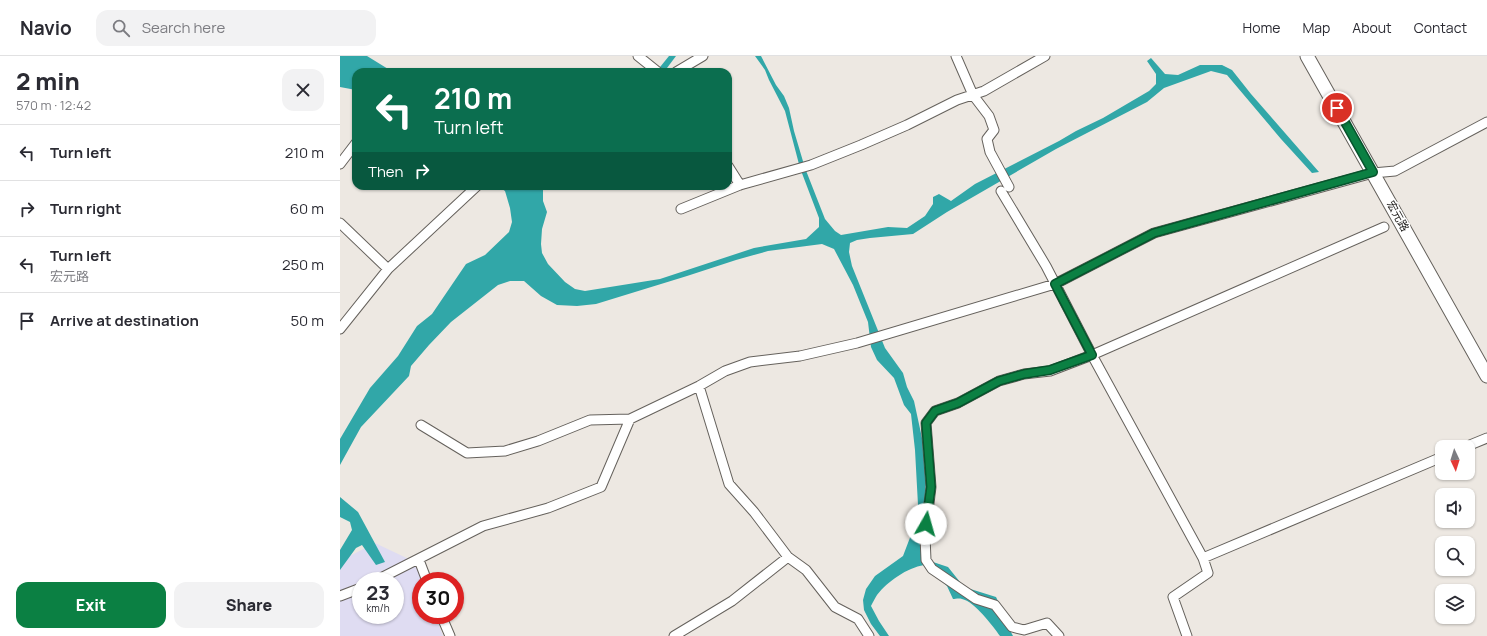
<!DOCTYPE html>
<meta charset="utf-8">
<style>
body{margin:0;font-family:Manrope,"Noto Sans SC",sans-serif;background:#f2f2f3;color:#2b2b33;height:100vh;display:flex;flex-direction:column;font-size:15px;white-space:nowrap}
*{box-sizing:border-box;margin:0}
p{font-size:13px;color:#7c7c81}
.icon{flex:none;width:22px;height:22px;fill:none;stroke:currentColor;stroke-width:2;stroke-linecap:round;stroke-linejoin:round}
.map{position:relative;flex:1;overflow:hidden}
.side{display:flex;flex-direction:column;background:#fff;width:340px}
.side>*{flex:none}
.hud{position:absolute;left:12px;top:12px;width:380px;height:122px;border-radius:12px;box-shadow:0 1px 3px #0004;background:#0b6e4f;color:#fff;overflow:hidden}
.needle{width:26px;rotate:176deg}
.buttons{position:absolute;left:1095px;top:384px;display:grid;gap:8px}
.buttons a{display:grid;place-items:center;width:40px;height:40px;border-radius:8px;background:#fff;box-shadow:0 1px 3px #0004;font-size:20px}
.speed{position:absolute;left:12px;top:516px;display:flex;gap:8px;font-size:20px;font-weight:700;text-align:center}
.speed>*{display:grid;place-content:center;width:52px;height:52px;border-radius:50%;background:#fff;box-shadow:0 1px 3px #0004;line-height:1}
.speed small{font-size:10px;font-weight:400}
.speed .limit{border:6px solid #d22;background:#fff;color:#111}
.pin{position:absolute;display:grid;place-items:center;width:34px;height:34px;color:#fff;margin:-17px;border:2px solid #fff;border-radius:50%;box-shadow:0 1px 4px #0007}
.me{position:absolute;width:44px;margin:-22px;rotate:7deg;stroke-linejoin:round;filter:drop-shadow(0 0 3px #0008)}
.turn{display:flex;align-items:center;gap:14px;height:84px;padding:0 16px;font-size:18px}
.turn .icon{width:52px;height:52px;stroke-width:2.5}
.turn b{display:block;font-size:28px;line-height:34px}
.then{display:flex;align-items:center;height:38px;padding:0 16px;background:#0003;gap:8px;font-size:15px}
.round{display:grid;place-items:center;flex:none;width:42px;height:42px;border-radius:12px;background:#f2f2f3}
.overview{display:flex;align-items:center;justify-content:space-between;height:68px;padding:0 16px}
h1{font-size:24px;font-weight:800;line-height:30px}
.action{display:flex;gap:8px;margin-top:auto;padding:8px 16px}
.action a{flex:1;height:46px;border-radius:12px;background:#0b8043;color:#fff;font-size:16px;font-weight:800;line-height:46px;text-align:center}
.action a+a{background:#f2f2f3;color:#2b2b33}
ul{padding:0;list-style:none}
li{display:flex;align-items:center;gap:12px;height:56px;padding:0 16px;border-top:1px solid #e1e1e2}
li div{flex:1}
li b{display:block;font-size:15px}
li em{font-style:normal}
header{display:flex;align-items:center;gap:24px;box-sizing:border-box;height:56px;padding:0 20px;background:#fff;border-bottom:1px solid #e1e1e2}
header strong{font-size:19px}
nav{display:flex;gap:22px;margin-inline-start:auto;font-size:14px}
.search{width:280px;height:36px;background:#f2f2f3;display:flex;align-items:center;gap:10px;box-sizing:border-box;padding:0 14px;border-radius:12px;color:#7c7c81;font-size:15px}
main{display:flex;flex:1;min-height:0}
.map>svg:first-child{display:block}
.industrial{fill:#dfdcf2;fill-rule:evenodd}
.water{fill:#31a7a8}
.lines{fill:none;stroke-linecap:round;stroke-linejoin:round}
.street-casing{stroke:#65615c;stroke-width:11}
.secondary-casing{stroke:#65615c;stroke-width:15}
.street{stroke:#fff;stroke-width:9}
.secondary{stroke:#fff;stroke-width:13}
.route-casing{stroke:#07532c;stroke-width:10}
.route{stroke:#0b8043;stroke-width:7}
.labels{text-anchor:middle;stroke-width:3;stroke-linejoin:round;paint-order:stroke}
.street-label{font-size:11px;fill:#23211f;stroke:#fff}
</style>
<header>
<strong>Navio</strong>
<div class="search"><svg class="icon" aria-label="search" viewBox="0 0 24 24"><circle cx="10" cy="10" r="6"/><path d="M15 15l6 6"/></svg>Search here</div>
<nav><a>Home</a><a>Map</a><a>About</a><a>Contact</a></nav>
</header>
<main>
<section class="side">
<div class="overview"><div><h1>2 min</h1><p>570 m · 12:42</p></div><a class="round"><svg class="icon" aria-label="close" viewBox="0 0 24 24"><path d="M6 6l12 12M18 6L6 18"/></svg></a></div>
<ul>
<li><svg class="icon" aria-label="left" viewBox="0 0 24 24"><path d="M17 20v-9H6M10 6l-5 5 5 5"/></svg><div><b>Turn left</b></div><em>210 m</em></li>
<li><svg class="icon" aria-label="right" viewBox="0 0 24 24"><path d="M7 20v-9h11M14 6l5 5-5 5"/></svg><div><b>Turn right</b></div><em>60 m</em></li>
<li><svg class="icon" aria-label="left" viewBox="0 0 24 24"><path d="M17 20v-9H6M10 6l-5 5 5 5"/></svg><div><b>Turn left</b><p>宏元路</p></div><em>250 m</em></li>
<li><svg class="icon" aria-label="arrive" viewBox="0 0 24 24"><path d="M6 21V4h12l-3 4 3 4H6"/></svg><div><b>Arrive at destination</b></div><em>50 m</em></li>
</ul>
<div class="action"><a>Exit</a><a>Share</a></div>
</section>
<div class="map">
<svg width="1147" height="580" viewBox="0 0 1147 580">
<rect width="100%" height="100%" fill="#ede8e2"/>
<path class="industrial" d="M 35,487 L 75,506 L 82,525 L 81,525 L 81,559 L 95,559 L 103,580 L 0,580 L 0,505 ZM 21,525 L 55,525 L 55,559 L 21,559 Z"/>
<path class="water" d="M 0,0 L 27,0 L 53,16 L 16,16 L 16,34 L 0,31 Z
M 329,0 L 336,0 L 324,16 L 316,16 Z
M 415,0 L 421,0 L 436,29 L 444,40 L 449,52 L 454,75 L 465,112 L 485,163 L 495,175 L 501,179 L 548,171 L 567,172 L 585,160 L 593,148 L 593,141 L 599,138 L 611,145 L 635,128 L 719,85 L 736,75 L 763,62 L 809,35 L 816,28 L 816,18 L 807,5 L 811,2 L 825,18 L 838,19 L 860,9 L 882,9 L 892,14 L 911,38 L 979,116 L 972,117 L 941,83 L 887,19 L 871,15 L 824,32 L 807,46 L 716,93 L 607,156 L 573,178 L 530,182 L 517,184 L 510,187 L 509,196 L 512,210 L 545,292 L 563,317 L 567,331 L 574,345 L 582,382 L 586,427 L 582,474 L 590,505 L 608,511 L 624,531 L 656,541 C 663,554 666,567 673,580 L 660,580 C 653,570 634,545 622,543 C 619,542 615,543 613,543 L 607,530 L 584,509 C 567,512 548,525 537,539 C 535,542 533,546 531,550 L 539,565 L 549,580 L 540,580 L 531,568 L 524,554 L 523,544 L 526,533 L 535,520 L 563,500 L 571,479 L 578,449 L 575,394 L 571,358 L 564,349 L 554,322 L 537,304 L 531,291 L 528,266 L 513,229 L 494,193 L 482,188 L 428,195 L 396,204 L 347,220 L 256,248 L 237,250 L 217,249 L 201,240 L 184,225 L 170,225 L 158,229 L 111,266 L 89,289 L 71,310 L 69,320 L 21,371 L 0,409 L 0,383 L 30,332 L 58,300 L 77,270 L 92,258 L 126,208 L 145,199 L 169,176 L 172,166 L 170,152 L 165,135 L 158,130 L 209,130 L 203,132 L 203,145 L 207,156 L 202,173 L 201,188 L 202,197 L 208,208 L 225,226 L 235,233 L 245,235 L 320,223 L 414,192 L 466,183 L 479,171 L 479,162 L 460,112 L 445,55 L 429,24 L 425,14 Z
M 0,441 L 18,456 L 45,506 L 36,509 L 22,489 L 16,492 L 0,514 L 0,494 L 12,474 L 10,466 L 0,461 Z"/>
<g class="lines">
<g class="street-casing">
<path id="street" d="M 298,0 L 318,16
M 616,0 L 633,39 L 649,60 L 654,74 L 647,83 L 650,96 L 669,131
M 336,16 L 363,0
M 0,108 L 16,87
M 388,110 L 400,129
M 661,135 L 706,210 L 752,299 L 863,502 L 868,517 L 833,541 L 847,580
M 341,153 L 400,129 L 471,109 L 521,89 L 567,69 L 617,44 L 644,35 L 705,0
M 0,167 L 48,213
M 0,273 L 48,213 L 137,130
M 359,330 L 389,428 L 414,456 L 448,501 L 466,514 L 495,551 L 518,563 L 529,580
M 81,369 L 127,397 L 165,395 L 198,385 L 250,364 L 290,363
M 1125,391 L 1147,382
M 863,502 L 1102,401
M 79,504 L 87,525
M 35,525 L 143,470 L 208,452 L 261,431 L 290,363 L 359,330 L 385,315 L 410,306 L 460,300 L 517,287 L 715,228 L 814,177 L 1033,117 L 1055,115 L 1147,66
M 0,540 L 21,532
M 101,559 L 110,580
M 334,580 L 392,545 L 448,501
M 719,580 L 707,567 L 684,574 L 672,571 L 655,549 L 636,543 L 592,513 L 586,504 L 585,480 L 591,431 L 586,367 L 595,355 L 618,347 L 659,325 L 684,318 L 710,315 L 752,299 L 1044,171"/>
</g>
<g class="secondary-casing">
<path id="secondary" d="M 967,0 L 1147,320"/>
</g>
<use href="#street" class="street"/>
<use href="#secondary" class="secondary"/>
</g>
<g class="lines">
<g class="route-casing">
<path id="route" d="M 586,468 L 591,431 L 586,367 L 595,355 L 618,347 L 659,325 L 684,318 L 710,314 L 752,299 L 715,228 L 814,177 L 1033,116 L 997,52"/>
</g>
<use href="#route" class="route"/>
</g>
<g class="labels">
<g class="street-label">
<text transform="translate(1058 160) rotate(61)" y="4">宏元路</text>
</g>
</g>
</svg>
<div class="buttons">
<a><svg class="needle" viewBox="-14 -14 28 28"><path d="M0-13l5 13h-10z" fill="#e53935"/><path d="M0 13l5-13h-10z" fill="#7c7c81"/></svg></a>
<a><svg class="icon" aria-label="sound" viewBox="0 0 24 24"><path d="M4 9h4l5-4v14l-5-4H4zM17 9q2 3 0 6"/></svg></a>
<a><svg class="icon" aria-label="search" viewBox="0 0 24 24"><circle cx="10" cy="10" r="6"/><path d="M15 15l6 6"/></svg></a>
<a><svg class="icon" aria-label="layers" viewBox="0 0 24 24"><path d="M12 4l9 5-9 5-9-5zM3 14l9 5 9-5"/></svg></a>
</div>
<div class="speed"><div>23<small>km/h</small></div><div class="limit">30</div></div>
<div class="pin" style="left:997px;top:52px;background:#d93025"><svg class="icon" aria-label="arrive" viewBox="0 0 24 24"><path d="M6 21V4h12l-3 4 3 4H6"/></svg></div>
<svg class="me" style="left:586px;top:468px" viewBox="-20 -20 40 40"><circle r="19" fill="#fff"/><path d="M0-13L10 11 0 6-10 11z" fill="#0b8043"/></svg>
<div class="hud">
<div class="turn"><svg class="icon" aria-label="left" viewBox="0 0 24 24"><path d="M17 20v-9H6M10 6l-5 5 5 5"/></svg><div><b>210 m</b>Turn left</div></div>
<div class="then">Then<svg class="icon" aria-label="right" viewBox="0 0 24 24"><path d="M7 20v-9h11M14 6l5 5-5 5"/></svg></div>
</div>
</div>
</main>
